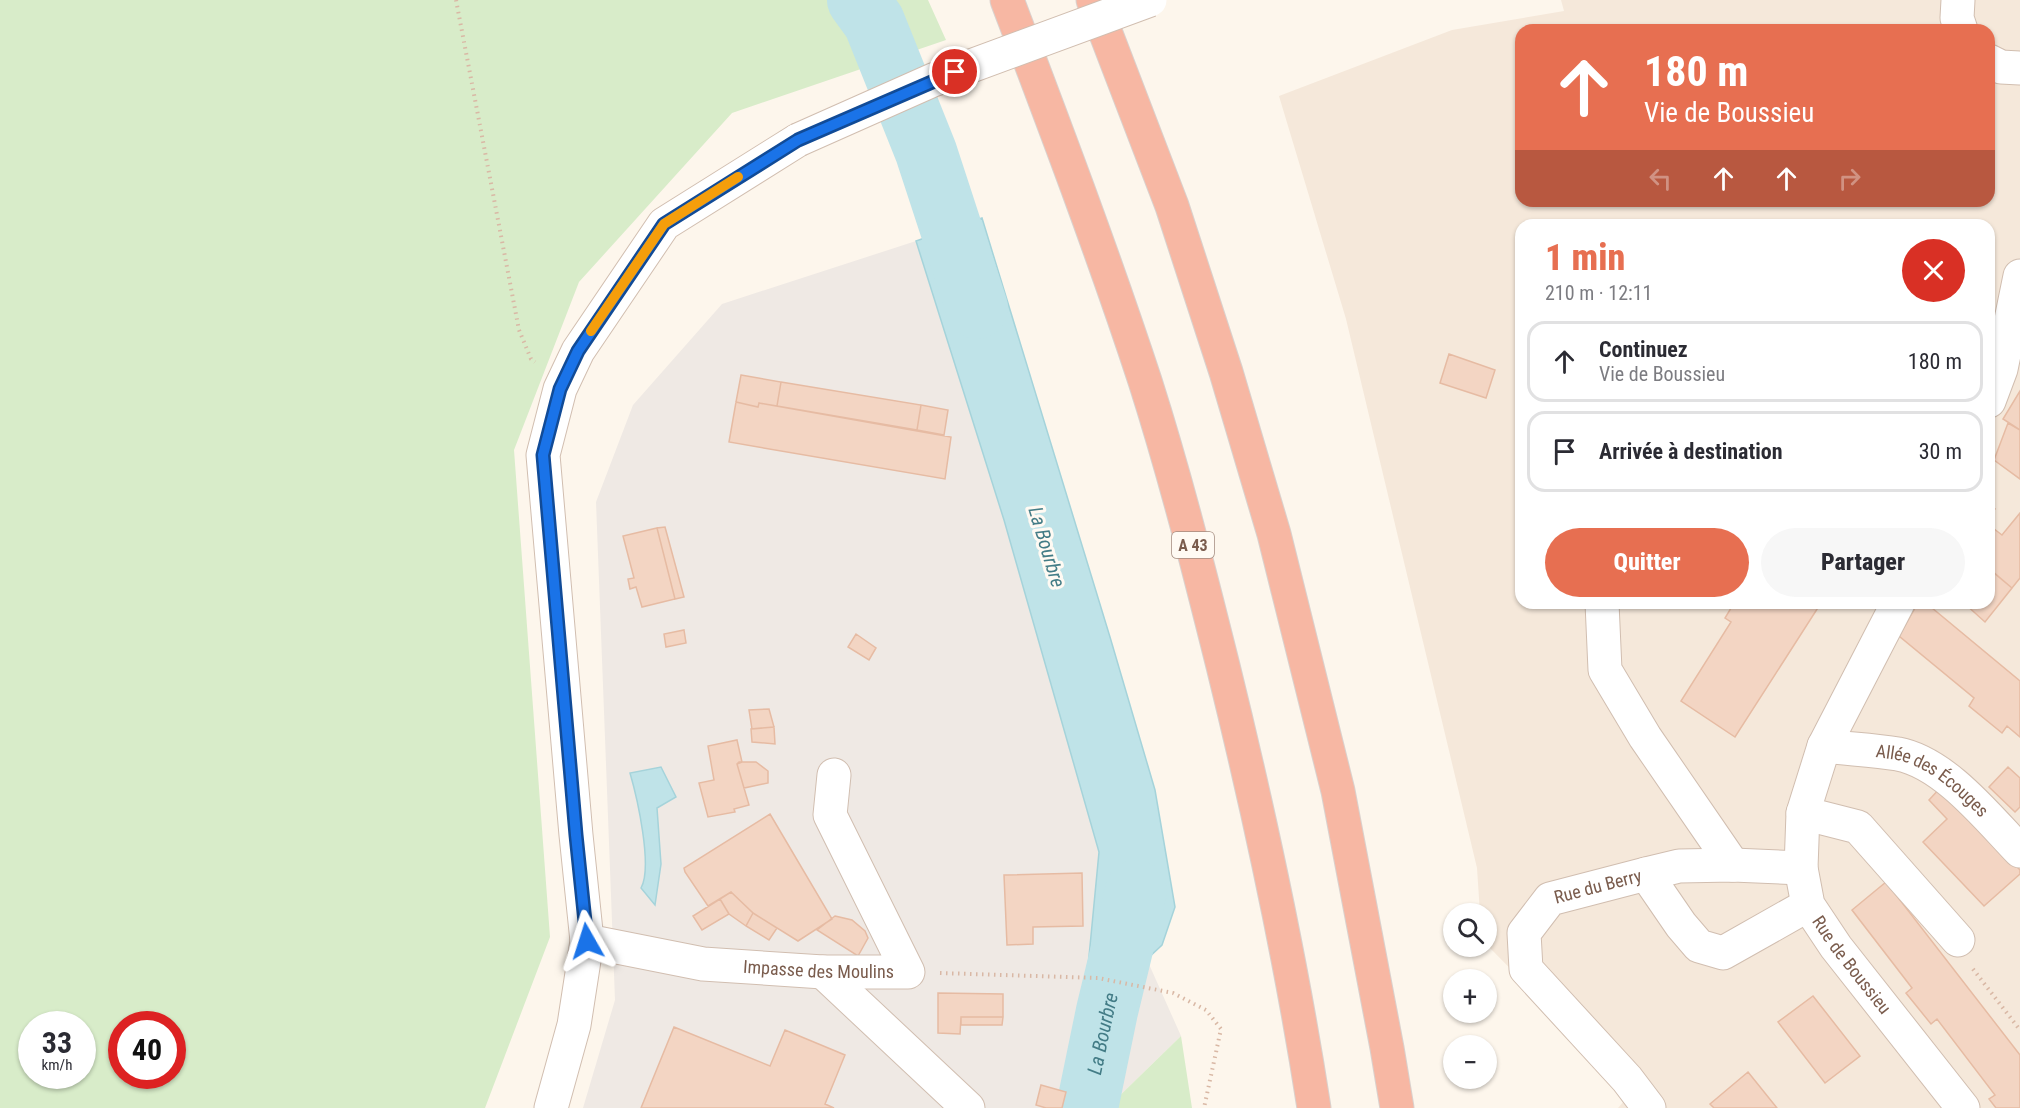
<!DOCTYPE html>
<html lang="fr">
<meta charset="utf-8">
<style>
body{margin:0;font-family:"Roboto Condensed",sans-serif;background:#f7f7f7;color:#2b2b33;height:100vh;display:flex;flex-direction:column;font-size:22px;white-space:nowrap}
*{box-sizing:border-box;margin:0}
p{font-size:20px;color:#7c7c81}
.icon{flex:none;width:33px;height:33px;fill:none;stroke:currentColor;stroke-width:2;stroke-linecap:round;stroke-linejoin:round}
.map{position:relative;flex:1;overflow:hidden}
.sheet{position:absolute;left:1515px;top:219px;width:480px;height:390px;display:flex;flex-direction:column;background:#fff;border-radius:18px;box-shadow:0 2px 4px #0004}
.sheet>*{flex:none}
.top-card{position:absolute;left:1515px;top:24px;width:480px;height:183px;border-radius:18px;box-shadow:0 2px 4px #0004;background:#e76f51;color:#fff;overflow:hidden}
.buttons{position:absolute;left:1443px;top:903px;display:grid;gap:12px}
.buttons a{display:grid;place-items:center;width:54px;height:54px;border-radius:50%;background:#fff;box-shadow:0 2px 4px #0004;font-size:30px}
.speed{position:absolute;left:18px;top:1011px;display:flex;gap:12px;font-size:30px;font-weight:700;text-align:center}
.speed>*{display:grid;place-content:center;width:78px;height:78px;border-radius:50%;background:#fff;box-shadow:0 2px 4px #0004;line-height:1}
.speed small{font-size:15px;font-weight:400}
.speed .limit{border:9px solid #d22;background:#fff;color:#111}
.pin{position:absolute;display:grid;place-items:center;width:51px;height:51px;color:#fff;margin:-26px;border:3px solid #fff;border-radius:50%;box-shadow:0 2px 6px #0007}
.me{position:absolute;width:66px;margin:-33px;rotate:354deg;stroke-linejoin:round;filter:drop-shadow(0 0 4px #0008)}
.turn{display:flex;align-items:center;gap:21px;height:126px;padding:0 30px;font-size:27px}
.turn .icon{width:78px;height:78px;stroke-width:2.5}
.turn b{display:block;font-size:42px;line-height:51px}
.lanes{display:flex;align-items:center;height:57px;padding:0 30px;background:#0003;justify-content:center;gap:30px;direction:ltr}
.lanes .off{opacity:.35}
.round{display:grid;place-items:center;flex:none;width:63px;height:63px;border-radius:32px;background:#f7f7f7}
.head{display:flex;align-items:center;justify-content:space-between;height:102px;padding:0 30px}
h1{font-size:36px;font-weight:800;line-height:45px;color:#e76f51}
.action{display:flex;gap:12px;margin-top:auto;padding:12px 30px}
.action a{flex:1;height:69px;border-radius:36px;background:#e76f51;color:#fff;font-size:24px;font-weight:800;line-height:69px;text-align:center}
.action a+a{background:#f7f7f7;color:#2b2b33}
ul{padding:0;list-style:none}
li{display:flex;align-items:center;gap:18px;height:81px;margin:0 12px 9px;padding:0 18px;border:3px solid #e1e1e2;border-radius:18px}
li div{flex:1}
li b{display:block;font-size:22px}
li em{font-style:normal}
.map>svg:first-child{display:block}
.residential{fill:#f5e8da;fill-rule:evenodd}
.industrial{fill:#efe9e4}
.green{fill:#d8ecc9;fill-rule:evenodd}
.water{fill:#bfe3e8;stroke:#a5d3da;stroke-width:1.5}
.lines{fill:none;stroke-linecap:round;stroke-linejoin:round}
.river{stroke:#bfe3e8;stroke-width:62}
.building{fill:#f3d5c3;stroke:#e6bba3;stroke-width:1.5}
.minor-casing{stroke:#d1beb0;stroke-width:35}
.highway-casing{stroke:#dad1cd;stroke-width:35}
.path{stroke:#d9b8a5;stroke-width:4;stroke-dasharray:1.5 4.5;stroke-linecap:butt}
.minor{stroke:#fff;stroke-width:33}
.highway{stroke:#f7b7a3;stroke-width:33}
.minor-bridge-casing{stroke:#d1beb0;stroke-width:35;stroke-linecap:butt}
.minor-bridge{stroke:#fff;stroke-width:33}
.route-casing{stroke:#114b97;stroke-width:15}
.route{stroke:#1a73e8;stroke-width:10}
.slow{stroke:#f59e0b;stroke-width:10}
.labels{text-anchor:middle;stroke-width:6;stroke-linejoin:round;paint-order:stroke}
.shield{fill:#fffaf3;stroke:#a28b7f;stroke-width:1.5}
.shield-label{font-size:16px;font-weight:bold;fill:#7a5c4d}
.street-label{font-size:18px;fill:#7a5c4d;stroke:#fffaf3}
.water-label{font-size:20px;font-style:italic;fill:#437c86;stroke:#fffaf3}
</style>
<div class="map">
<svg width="2020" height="1108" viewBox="0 0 2020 1108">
<rect width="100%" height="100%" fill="#fdf6ec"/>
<path class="residential" d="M 1561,0 L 2020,0 L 2020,1108 L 1618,1108 L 1625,1100 L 1614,1074 L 1487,945 L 1486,914 L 1480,913 L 1477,868 L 1346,319 L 1279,96 L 1452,30 L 1564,11 ZM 1521,30 L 1989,30 L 1989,201 L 1521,201 ZM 1521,225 L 1989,225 L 1989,603 L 1521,603 Z"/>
<path class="industrial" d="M 916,241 L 1004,520 L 1099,852 L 1181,1036 L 1107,1108 L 583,1108 L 615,1000 L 596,502 L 633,405 L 722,304 Z"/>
<path class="green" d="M 0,0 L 928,0 L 946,40 L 732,113 L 579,282 L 514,450 L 550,937 L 485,1108 L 0,1108 ZM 32,1024 L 82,1024 L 82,1076 L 32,1076 ZM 122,1024 L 172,1024 L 172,1076 L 122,1076 Z
M 1181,1036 L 1192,1108 L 1107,1108 Z"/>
<path class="water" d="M 982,218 L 1110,637 L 1155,790 L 1175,907 L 1162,945 L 1130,975 L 1088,967 L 1099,852 L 1004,520 L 916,241 Z
M 661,767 L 676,797 L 657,808 L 661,864 L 655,905 L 641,888 C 653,867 637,797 630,773 Z
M 1093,991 L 1107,1011 L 1125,997 L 1101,1108 L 1074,1108 Z"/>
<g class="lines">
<g class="river">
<path d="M 858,0 L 874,22 L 926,152 L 977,308"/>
<path id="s1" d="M 1087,1108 L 1107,1011 L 1136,891"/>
</g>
</g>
<path class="building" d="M 1449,354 L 1495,370 L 1486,398 L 1440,383 Z
M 741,375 L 781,382 L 777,406 L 759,403 L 758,407 L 736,402 Z
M 781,382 L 921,405 L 917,430 L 777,406 Z
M 2020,391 L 2020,430 L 2003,419 Z
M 736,402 L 758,407 L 759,403 L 951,437 L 945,479 L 729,442 Z
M 921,405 L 948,410 L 944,435 L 917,430 Z
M 2008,423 L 2020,430 L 2020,479 L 1994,460 Z
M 1989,505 L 1995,509 L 1989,516 Z
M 2020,513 L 2020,578 L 2012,588 L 1989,569 L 1989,525 L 2002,535 Z
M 665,527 L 684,597 L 675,599 L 657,528 Z
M 657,528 L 675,599 L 642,607 L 636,587 L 630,589 L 628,579 L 634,578 L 623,536 Z
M 1991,570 L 2012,588 L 1985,622 L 1965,604 L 1989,603 L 1989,572 Z
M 1734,603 L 1742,608 L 1745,603 L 1821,603 L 1735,737 L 1681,701 L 1731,622 L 1725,618 Z
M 1918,603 L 1926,603 L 2020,681 L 2020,737 L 2007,726 L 2002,733 L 1969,706 L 1974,698 L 1899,636 Z
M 684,630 L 686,643 L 666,647 L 664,634 Z
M 856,634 L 876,648 L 869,660 L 848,647 Z
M 769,709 L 774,727 L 752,729 L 749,710 Z
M 774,727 L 775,744 L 752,742 L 751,729 Z
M 737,740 L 742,762 L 737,764 L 749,805 L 734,809 L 735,812 L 708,817 L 699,783 L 714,780 L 708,746 Z
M 739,762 L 756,762 L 768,771 L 768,783 L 744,788 L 737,764 Z
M 2008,767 L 2020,778 L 2020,807 L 2015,812 L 1989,787 Z
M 1941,787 L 2020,870 L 2020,874 L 1984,906 L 1923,842 L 1947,819 L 1929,800 Z
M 770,814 L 832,919 L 798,941 L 753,913 L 731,892 L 708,906 L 685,872 L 684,868 Z
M 1082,873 L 1083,926 L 1033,927 L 1033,944 L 1007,945 L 1004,875 Z
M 1886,882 L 2020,1055 L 2020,1108 L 1996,1108 L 1989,1099 L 1995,1095 L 1937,1019 L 1931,1024 L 1906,993 L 1912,988 L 1852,910 Z
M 731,892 L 753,913 L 746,926 L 729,914 L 720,899 Z
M 720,899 L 729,914 L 702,930 L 693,916 Z
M 753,913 L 777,928 L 769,940 L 746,926 Z
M 835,916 L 852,920 L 865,931 L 868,938 L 858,956 L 817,930 Z
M 938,993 L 1003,994 L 1003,1017 L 961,1017 L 960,1034 L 938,1033 Z
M 1813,996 L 1860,1056 L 1825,1083 L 1778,1022 Z
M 961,1017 L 1003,1017 L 1002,1025 L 961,1025 Z
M 674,1027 L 770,1066 L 785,1030 L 845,1055 L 825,1104 L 834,1108 L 641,1108 Z
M 1748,1072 L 1777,1108 L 1714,1108 L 1710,1104 Z
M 1041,1085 L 1066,1092 L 1062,1108 L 1046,1108 L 1036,1105 Z"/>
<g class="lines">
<g class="minor-casing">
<g id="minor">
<path d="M 1958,0 L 1957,18 L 1961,30"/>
<path d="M 1989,61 L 2001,67 L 2020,68"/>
<path d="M 1989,401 L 2001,369 L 2020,276"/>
<path d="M 1602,603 L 1605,670 L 1645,737 L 1733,865"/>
<path id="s2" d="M 1898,603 L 1824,746 L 1803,813 L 1801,868 L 1808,905 L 1836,947 L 1963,1108"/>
<path id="s3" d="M 1824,746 C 1848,749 1874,750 1898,754 C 1945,763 1988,818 2020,851"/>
<path d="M 1803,813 L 1858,827 L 1958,940"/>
<path d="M 1646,874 L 1681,925 L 1699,946 L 1723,953 L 1808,905"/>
<path id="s4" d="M 587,941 L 703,964 L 823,972 L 908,972 L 830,815 L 834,775"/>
<path d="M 823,972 L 968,1108"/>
<path d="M 551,1108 L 574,1025 L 587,941 L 576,835 L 543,455 L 560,389 L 578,351 L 664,224 L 798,140"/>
<path id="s5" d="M 1649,1108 L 1627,1079 L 1526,969 L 1524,933 L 1550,899 L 1646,874 L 1679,866 L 1733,865 L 1801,868"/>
</g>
</g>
<g class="highway-casing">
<path id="highway" d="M 1007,0 C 1055,127 1103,253 1145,381 C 1175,475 1199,570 1223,666 C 1259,812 1291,959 1314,1108
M 1093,0 L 1172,206 L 1226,372 L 1274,534 L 1338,791 L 1387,1048 L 1397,1108"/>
</g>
<path class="path" d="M 456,0 L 519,330 L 531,359 L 535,362
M 1973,969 L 2020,1030
M 940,973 L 1098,978 L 1173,993 L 1206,1010 L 1221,1029 L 1204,1108"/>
<use href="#minor" class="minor"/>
<use href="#highway" class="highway"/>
<g class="minor-bridge-casing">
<path id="minor-bridge" d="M 798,140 L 933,80 L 1150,0"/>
</g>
<use href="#minor-bridge" class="minor-bridge"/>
</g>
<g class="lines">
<g class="route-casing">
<path id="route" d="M 587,941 L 576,835 L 543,455 L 560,389 L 578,351 L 664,224 L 798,140 L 955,72"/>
</g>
<use href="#route" class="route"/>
<path class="slow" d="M 591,331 L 664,224 L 738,177"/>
</g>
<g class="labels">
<rect class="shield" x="1172" y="532" width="42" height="26" rx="4.5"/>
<g class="shield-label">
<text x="1193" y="551">A 43</text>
</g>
<g class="street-label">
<text dy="6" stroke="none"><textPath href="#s3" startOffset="117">Allée des Écouges</textPath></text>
<text dy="6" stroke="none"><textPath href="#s5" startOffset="314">Rue du Berry</textPath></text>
<text dy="6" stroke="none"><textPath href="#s2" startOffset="398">Rue de Boussieu</textPath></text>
<text dy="6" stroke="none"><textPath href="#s4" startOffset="234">Impasse des Moulins</textPath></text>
</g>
<g class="water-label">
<text transform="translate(1047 547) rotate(73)" y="7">La Bourbre</text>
<text dy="7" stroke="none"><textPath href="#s1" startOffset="76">La Bourbre</textPath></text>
</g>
</g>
</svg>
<div class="buttons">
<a><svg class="icon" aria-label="search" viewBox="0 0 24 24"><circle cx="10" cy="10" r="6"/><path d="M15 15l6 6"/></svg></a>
<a>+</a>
<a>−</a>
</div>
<div class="speed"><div>33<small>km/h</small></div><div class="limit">40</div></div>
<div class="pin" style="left:955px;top:72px;background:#d93025"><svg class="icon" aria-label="arrive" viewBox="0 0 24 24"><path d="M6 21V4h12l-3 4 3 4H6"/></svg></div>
<svg class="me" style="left:587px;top:941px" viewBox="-20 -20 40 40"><path d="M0-17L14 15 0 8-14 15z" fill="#1a73e8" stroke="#fff" stroke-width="4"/></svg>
<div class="top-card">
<div class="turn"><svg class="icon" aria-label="ahead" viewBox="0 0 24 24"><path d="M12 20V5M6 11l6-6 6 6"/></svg><div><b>180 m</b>Vie de Boussieu</div></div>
<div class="lanes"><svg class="icon off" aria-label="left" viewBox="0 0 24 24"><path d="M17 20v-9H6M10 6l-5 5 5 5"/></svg><svg class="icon" aria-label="ahead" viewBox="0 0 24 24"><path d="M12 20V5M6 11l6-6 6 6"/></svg><svg class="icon" aria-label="ahead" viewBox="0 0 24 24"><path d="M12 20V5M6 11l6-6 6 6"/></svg><svg class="icon off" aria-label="right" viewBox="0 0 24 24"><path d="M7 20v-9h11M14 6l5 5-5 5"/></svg></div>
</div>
<section class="sheet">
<div class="head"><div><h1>1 min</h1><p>210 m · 12:11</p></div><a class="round" style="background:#d93025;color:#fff"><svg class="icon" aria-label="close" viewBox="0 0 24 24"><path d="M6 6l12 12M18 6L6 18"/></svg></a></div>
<ul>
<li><svg class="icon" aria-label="ahead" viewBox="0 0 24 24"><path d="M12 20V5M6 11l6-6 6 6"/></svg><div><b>Continuez</b><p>Vie de Boussieu</p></div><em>180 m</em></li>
<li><svg class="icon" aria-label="arrive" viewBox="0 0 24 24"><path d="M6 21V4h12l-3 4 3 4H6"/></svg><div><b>Arrivée à destination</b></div><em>30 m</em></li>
</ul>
<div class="action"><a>Quitter</a><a>Partager</a></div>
</section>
</div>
